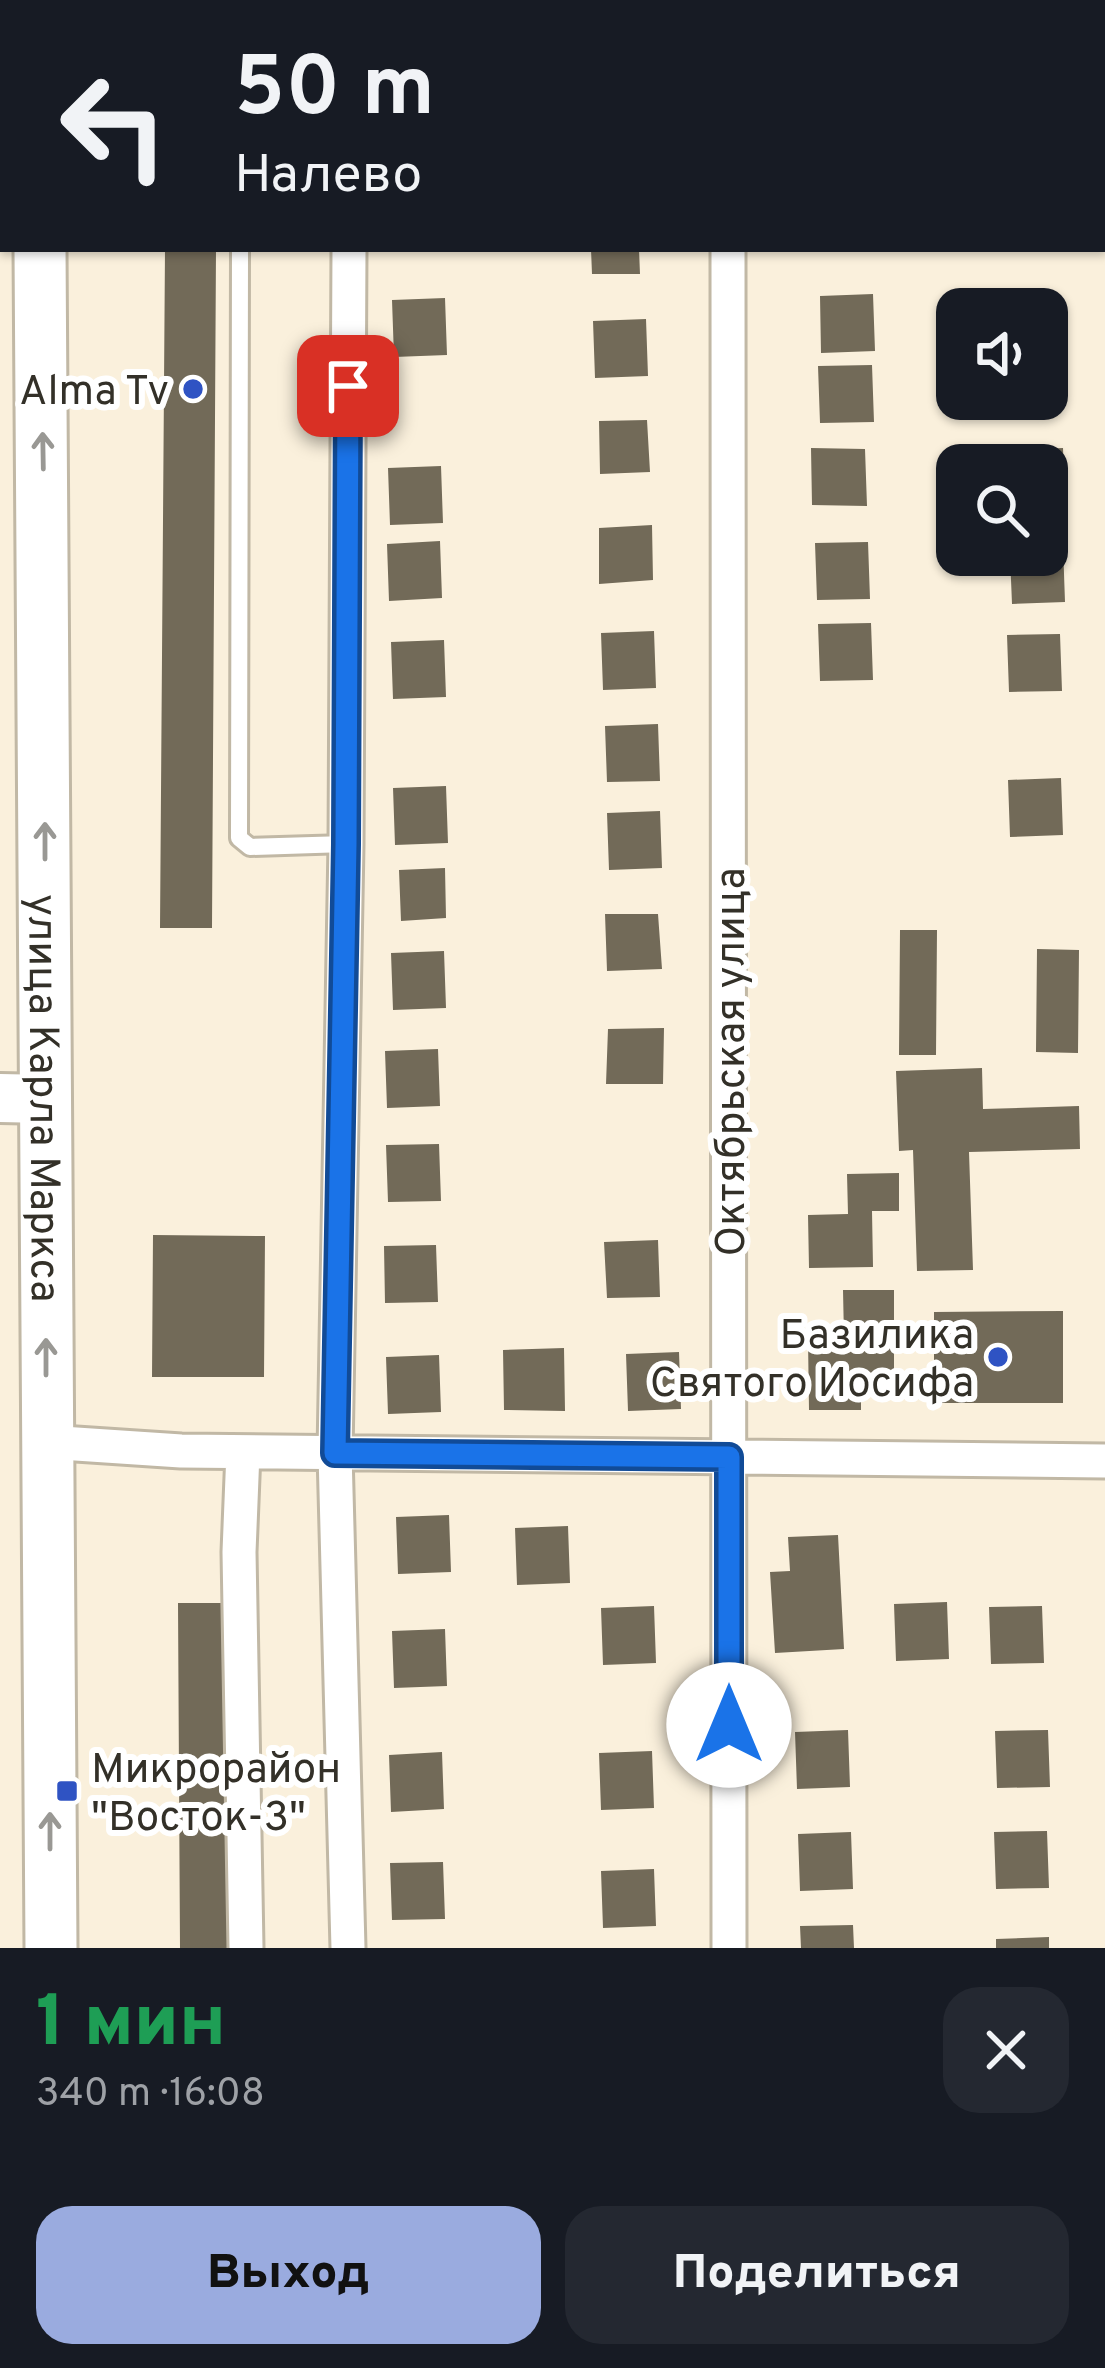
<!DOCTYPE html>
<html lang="ru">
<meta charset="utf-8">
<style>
body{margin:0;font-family:Overpass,sans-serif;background:#242831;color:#f1f3f6;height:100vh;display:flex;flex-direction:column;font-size:45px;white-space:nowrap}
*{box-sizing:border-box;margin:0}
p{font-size:39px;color:#9ea1a6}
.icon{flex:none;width:66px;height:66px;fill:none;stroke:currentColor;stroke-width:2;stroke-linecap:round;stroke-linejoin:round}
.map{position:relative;height:1948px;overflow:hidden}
.side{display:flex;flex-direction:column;background:#171b24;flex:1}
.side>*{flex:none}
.hud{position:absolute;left:0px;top:0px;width:1107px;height:252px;box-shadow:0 3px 9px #0004;background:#171b24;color:#f1f3f6;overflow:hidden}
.tools{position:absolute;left:936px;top:288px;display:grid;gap:24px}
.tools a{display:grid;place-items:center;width:132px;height:132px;border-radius:24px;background:#171b24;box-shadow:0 3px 9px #0004;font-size:60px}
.pin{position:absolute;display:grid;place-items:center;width:102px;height:102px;color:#fff;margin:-51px;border-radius:24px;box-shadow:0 6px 18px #0006}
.me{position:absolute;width:132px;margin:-66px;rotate:0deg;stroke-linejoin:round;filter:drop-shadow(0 0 9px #0008)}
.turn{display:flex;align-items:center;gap:42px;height:252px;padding:0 36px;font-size:54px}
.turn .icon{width:156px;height:156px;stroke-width:2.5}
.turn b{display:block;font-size:84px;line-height:102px}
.round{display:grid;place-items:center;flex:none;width:126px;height:126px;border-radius:36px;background:#242831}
.headline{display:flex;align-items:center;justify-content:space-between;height:204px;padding:0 36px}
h1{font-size:72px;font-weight:800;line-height:90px;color:#1e9e55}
.cta{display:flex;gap:24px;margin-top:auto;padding:24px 36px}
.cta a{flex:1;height:138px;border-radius:36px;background:#9aabdf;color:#111;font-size:48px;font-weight:800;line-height:138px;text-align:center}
.cta a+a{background:#242831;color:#f1f3f6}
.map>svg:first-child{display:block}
.building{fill:#726a58}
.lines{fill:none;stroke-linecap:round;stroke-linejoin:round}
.lane-casing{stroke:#c1b8a5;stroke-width:22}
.street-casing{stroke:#c1b8a5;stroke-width:39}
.secondary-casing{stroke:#c1b8a5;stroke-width:54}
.primary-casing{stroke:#c1b8a5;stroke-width:57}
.lane{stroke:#fff;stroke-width:16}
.street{stroke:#fff;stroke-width:33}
.secondary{stroke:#fff;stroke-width:48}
.primary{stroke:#fff;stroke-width:51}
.oneway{stroke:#999894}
.route-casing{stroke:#114b97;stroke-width:30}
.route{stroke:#1a73e8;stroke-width:21}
.poi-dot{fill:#2f53c3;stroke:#fff;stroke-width:4.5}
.labels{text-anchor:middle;stroke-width:12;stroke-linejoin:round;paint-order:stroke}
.poi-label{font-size:42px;fill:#333028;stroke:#fff;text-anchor:end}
.street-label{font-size:42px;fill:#333028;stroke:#fff}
</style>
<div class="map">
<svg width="1105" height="1948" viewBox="0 0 1105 1948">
<rect width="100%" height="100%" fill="#faf0dc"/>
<path class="building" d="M 165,249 L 216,249 L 212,928 L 160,928 Z
M 591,249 L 639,249 L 640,274 L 592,274 Z
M 873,294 L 875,351 L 821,353 L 820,296 Z
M 445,298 L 447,355 L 394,357 L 392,300 Z
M 646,319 L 648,376 L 595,378 L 593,321 Z
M 1047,331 L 1061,331 L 1063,388 L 1047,388 Z
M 872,365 L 874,422 L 820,423 L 818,366 Z
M 647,420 L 650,472 L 600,474 L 599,421 Z
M 811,448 L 865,449 L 867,506 L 812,505 Z
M 1063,448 L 1065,505 L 1047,506 L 1047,465 L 1011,465 L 1010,450 Z
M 441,466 L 443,523 L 390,525 L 388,468 Z
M 652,525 L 653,580 L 599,584 L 599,528 Z
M 440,541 L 442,598 L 389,601 L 387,544 Z
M 868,542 L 870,599 L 817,600 L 815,543 Z
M 1047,545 L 1063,545 L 1065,602 L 1012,604 L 1010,555 L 1047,555 Z
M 871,623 L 873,680 L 820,681 L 818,624 Z
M 654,631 L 656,688 L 603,690 L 601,633 Z
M 1060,634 L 1062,691 L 1009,692 L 1007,635 Z
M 444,640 L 446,697 L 393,699 L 391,642 Z
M 658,724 L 660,781 L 607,782 L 605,726 Z
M 1061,778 L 1063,835 L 1010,837 L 1008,780 Z
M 446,786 L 448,843 L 395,845 L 393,788 Z
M 660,811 L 662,868 L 609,870 L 607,813 Z
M 445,868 L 446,918 L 401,921 L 399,870 Z
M 605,914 L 658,914 L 662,969 L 607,971 Z
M 900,930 L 937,930 L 936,1055 L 899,1055 Z
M 1037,949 L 1079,950 L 1078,1053 L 1036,1052 Z
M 444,951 L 446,1008 L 393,1010 L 391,953 Z
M 664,1028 L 663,1084 L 606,1084 L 608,1029 Z
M 438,1049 L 440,1106 L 387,1108 L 385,1051 Z
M 982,1068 L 983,1109 L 1079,1106 L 1080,1149 L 969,1152 L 973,1270 L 917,1271 L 913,1150 L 899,1151 L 896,1071 Z
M 439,1144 L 441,1201 L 388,1202 L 386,1145 Z
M 899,1173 L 899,1211 L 872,1211 L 873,1267 L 809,1268 L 808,1215 L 848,1214 L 847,1174 Z
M 153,1235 L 265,1236 L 264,1377 L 152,1377 Z
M 658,1240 L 660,1297 L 607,1298 L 604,1242 Z
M 436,1245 L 438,1302 L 385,1303 L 384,1246 Z
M 843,1290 L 894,1290 L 894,1378 L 861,1379 L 861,1410 L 809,1410 L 808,1339 L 844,1338 Z
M 1063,1311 L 1063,1403 L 934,1403 L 934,1312 Z
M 564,1348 L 565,1411 L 504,1410 L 503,1350 Z
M 679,1352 L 681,1409 L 628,1411 L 626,1354 Z
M 439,1355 L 441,1412 L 388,1414 L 386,1357 Z
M 449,1515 L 451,1572 L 398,1574 L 396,1517 Z
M 568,1526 L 570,1583 L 517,1585 L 515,1528 Z
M 838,1535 L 844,1649 L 775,1653 L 770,1572 L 790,1571 L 788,1537 Z
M 947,1602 L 949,1659 L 896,1661 L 894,1604 Z
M 178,1603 L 229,1603 L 231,1948 L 180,1948 Z
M 654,1606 L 656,1663 L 603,1665 L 601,1608 Z
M 1042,1606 L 1044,1663 L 991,1664 L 989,1607 Z
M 445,1629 L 447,1686 L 394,1688 L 392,1631 Z
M 848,1730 L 850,1787 L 797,1789 L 795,1732 Z
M 1048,1730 L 1050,1787 L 997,1788 L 995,1731 Z
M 652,1751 L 654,1808 L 601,1810 L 599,1753 Z
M 442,1752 L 444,1809 L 391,1812 L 389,1755 Z
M 1047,1831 L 1049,1888 L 996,1889 L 994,1832 Z
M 851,1832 L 853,1889 L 800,1891 L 798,1834 Z
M 443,1862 L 445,1919 L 392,1920 L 390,1863 Z
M 654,1869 L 656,1926 L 603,1928 L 601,1871 Z
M 853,1925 L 854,1948 L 801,1948 L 800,1926 Z
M 1049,1937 L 1049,1948 L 996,1948 L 996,1939 Z"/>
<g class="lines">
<g class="lane-casing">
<path id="lane" d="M 241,3 L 241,0
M 240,249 L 239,838 L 250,847 L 346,844"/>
</g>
<g class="street-casing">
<path id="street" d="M 350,3 L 350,0
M 1104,161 L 1105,161
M 728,249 L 729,1948
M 46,1442 L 181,1451 L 1105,1461
M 243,1452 L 239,1552 L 246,1948
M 348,1948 L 335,1453 L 346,844 L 349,249"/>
</g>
<g class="secondary-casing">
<path id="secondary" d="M 0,1098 L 46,1099"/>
</g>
<g class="primary-casing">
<g id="primary">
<path d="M 37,0 L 37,3"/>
<path id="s1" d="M 40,249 L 51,1948"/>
</g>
</g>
<use href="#lane" class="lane"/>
<use href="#street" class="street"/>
<use href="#secondary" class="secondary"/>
<use href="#primary" class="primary"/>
</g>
<defs><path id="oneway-shaft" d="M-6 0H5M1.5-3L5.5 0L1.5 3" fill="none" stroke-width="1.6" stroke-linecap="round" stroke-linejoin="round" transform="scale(3)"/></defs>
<g class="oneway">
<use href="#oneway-shaft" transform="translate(43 451) rotate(-91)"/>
<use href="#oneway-shaft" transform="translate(45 841) rotate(-90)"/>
<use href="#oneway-shaft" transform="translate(46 1357) rotate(-90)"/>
<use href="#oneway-shaft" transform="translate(50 1831) rotate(-90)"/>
</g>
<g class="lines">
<g class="route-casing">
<path id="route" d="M 348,386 L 346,844 L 335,1453 L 729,1457 L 729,1725"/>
</g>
<use href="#route" class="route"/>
</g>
<g class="poi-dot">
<circle cx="193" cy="389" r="12"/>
<circle cx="998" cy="1357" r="12"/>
<rect x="55" y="1779" width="24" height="24" rx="6"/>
</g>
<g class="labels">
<g class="poi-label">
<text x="169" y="404">Alma Tv</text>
<text x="974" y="1348">Базилика<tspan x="974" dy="48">Святого Иосифа</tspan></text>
<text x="91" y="1782" text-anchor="start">Микрорайон<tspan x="91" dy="48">"Восток-3"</tspan></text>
</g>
<g class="street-label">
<text transform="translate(729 1062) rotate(-90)" y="15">Октябрьская улица</text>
<text dy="15" stroke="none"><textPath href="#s1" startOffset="849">улица Карла Маркса</textPath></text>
</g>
</g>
</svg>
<div class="tools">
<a><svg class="icon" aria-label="sound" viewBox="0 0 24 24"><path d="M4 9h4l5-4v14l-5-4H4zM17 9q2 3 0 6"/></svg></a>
<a><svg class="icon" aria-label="search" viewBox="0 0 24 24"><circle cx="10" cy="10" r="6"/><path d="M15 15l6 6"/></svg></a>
</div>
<div class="pin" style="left:348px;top:386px;background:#d93025"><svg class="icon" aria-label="arrive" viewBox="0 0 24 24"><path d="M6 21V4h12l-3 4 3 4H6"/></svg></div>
<svg class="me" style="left:729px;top:1725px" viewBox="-20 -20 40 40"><circle r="19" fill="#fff"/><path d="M0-13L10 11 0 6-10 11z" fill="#1a73e8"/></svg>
<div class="hud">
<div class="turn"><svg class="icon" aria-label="left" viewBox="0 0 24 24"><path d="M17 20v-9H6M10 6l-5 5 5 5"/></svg><div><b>50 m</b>Налево</div></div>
</div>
</div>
<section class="side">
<div class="headline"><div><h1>1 мин</h1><p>340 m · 16:08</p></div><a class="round"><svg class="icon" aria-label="close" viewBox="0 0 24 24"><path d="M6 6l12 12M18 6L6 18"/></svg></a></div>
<div class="cta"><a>Выход</a><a>Поделиться</a></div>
</section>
